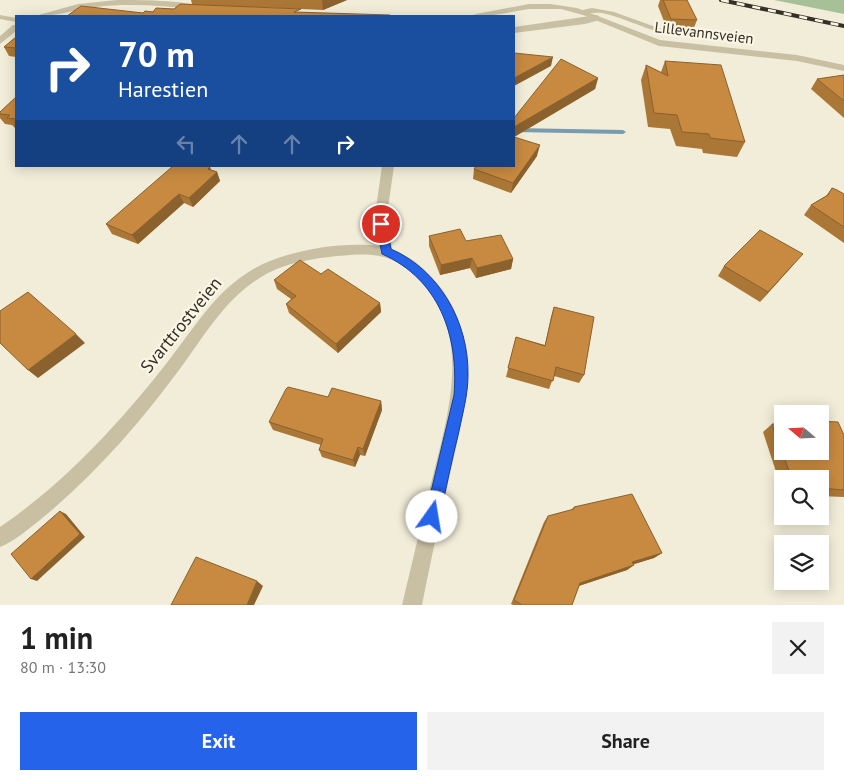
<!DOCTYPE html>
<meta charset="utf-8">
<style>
body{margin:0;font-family:"PT Sans",sans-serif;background:#f2f2f2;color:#222;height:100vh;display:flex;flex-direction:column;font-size:19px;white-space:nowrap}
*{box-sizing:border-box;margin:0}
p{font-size:16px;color:#767676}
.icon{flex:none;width:28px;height:28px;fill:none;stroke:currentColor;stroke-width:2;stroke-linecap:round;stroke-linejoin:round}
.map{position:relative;height:605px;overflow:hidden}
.sheet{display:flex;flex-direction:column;background:#fff;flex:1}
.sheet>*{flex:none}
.hud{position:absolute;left:15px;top:15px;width:500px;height:152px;border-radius:0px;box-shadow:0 2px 12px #0003;background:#1a4fa0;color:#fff;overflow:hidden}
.needle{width:32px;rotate:289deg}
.buttons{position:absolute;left:774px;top:405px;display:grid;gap:10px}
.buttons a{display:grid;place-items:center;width:55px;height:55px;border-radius:0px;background:#fff;box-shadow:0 2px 12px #0003;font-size:25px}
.pin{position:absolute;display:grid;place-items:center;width:42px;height:42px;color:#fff;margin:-21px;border:2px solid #fff;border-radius:50%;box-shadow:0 1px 5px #0007}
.me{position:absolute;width:55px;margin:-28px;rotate:13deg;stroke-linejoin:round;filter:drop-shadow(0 0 4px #0008)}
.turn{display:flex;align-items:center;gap:18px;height:105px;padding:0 20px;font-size:22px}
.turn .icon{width:65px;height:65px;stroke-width:2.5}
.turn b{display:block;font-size:35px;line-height:42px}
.lanes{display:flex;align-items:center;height:48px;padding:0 20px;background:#0003;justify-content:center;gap:25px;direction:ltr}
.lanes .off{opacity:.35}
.round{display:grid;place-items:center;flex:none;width:52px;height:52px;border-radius:0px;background:#f2f2f2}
.overview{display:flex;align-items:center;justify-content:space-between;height:85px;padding:0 20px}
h1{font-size:30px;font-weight:700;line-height:38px}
.button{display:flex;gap:10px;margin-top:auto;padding:10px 20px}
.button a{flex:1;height:58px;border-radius:0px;background:#2563eb;color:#fff;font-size:20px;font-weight:700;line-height:58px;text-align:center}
.button a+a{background:#f2f2f2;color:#222}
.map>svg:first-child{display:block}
.green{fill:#a7c098}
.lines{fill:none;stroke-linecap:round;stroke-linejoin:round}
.stream{fill:#779caf;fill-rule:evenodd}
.service{fill:#c9c0a4;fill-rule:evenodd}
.minor{fill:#c9c0a4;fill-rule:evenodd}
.tertiary{fill:#c9c0a4;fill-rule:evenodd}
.rail-casing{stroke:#352f26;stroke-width:4}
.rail{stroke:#f9f6e5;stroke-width:2.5;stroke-dasharray:8;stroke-linecap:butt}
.wall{fill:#ab7737}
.shaded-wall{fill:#8b612d}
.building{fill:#c78a40;stroke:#8b612d}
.route{fill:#2563eb;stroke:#184099}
.labels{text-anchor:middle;stroke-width:4.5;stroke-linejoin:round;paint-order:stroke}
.far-street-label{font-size:15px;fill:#352f26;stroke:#f9f6e5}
.street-label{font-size:18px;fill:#352f26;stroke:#f9f6e5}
</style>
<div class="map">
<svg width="844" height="605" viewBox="0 0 844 605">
<rect width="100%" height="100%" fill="#f1edd8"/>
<path class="green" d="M 774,0 L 844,0 L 844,14 Z"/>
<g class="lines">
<path class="stream" d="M 514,128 L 623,130 L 626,132 L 623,134 L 514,132 Z"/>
<path class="service" d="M 592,8 L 614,12 L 664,30 L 660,32 C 640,27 622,17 602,13 C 594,12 584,15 578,11 Z
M 0,15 L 16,18 L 16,22 L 0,19 Z"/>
<path class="minor" d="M 597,15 L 601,18 L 600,20 L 585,24 L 514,33 L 514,27 Z
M 382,166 L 394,166 L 388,208 L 392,250 C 411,256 424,268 437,283 C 486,342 463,416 448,483 C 439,523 430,564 422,605 L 402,605 C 412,564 421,524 431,484 C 449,410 479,319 403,266 C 383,252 361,254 338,256 C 310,259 282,263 258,279 C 225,300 204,336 182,366 C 141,422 94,476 40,520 C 28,529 15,541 0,547 L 0,527 C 63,484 115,428 162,369 C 189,336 211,296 247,273 C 279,251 341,241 379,246 L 376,208 Z"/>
<path class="tertiary" d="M 117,0 C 133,0 189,0 200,7 L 196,9 C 163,6 129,3 96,7 C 76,9 55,17 35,16 L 78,4 Z
M 529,4 L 550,4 L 577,8 L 660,40 L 797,55 L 844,65 L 844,71 L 797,61 L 659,46 L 583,15 L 561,9 L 529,9 L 488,16 L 472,16 L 476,14 Z
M 13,25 L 16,25 L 16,31 L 0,44 L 0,36 Z"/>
<g class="rail-casing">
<path id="rail" d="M 721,0 L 844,26"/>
</g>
<use href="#rail" class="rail"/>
</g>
<path class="wall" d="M 191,0 L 347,0 L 323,10 L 257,7 L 143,13 L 174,9 L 192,4 Z
M 660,0 L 687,0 L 697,20 L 693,30 L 667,29 L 658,6 Z
M 16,37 L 16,57 L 9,56 L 4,47 Z
M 665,61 L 745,142 L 737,157 L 703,153 L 702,149 L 676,146 L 670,129 L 648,127 L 641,80 L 646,65 L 661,72 Z
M 844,75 L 844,118 L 811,89 L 817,79 Z
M 598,78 L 595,89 L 514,137 L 537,156 L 511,193 L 473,179 L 474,169 L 514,166 L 514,118 Z
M 16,97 L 16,129 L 12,125 L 5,124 L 0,118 L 0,112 Z
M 211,170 L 217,172 L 220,181 L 193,207 L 184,203 L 138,244 L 112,234 L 106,224 Z
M 832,188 L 844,194 L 844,243 L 804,215 L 811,205 L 826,196 Z
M 429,236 L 466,241 L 513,259 L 511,269 L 476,278 L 470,268 L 440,275 L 429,246 Z
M 794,264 L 760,302 L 718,276 L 724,266 Z
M 321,274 L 380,303 L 381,312 L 338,353 L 289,313 L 286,304 L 291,299 L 277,289 L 274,280 Z
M 554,307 L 584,375 L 579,383 L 554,376 L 549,389 L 506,377 L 516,337 L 545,345 L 551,317 Z
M 328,397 L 381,401 L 382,410 L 365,456 L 360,455 L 355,467 L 322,457 L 319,450 L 321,445 L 273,430 L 269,422 Z
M 772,424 L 844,435 L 844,497 L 820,496 L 820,479 L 782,479 L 782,490 L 763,432 Z
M 574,507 L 662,553 L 654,558 L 633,564 L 634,565 L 627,570 L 579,586 L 572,605 L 513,605 L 511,604 L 544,522 L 548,516 L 571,510 Z"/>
<path class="shaded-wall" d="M 322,0 L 347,0 L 323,10 Z
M 553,57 L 551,66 L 514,86 L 514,78 Z
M 598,78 L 595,89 L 514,137 L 514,127 Z
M 540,145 L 537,156 L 511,193 L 513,183 Z
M 210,167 L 213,175 L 217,172 L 220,181 L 193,207 L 189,198 L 208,169 Z
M 179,194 L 184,203 L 138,244 L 132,235 Z
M 803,254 L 794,264 L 760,302 L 768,292 Z
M 472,258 L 470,268 L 440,275 L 441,265 Z
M 513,259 L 511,269 L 476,278 L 477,268 Z
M 380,303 L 381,312 L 338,353 L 336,344 Z
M 76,334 L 85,343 L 38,378 L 28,370 Z
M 381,401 L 382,410 L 365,456 L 363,449 Z
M 358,447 L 360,455 L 355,467 L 353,460 Z
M 60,511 L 66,514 L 85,537 L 37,581 L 31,579 Z
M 662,553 L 654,558 L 625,567 L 632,562 Z
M 634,565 L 627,570 L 575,587 L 580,583 Z
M 257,581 L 263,586 L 254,605 L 247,605 Z"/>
<path class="building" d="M 663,0 L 687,0 L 697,20 L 671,19 Z
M 180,4 L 301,9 L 294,12 L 390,15 L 390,16 L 67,16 L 81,6 L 143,13 L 145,11 L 153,12 L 156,8 L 174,9 Z
M 16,37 L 16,48 L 4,47 Z
M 514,53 L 553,57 L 514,78 Z
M 561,59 L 598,78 L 514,127 L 514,118 Z
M 665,61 L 721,65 L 745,142 L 710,138 L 709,134 L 682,132 L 677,115 L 654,113 L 646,65 L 668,76 Z
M 844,75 L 844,101 L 817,79 Z
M 16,97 L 16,119 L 7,118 L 10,115 L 0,114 L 0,112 Z
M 514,137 L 540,145 L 513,183 L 474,169 L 476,166 L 514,166 Z
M 173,166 L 208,166 L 210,167 L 208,169 L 217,172 L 189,198 L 179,194 L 132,235 L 106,224 Z
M 832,188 L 837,190 L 844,194 L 844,227 L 811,205 L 828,195 Z
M 460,229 L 466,241 L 501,235 L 513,259 L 477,268 L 472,258 L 441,265 L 429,236 Z
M 760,230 L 803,254 L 768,292 L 724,266 Z
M 300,260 L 321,274 L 328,269 L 380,303 L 336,344 L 286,304 L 296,296 L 274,280 Z
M 28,292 L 76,334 L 28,370 L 0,343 L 0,311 Z
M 554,307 L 594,317 L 584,375 L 556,367 L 553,381 L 508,368 L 516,337 L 545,346 Z
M 288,387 L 328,397 L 332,388 L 381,401 L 363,449 L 358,447 L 353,460 L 319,450 L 323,439 L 269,422 L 286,389 Z
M 820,421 L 838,422 L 844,435 L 844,490 L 820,488 L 820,479 L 792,479 L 772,424 L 782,424 L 782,451 L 820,451 Z
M 632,494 L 662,553 L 632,562 L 634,565 L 580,583 L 572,605 L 522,605 L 514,600 L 548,516 L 574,509 L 574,507 Z
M 60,511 L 80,534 L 31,579 L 11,554 Z
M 196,557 L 257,581 L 247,605 L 171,605 Z"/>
<path class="route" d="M 381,220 L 386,224 L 391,249 C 439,270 469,322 468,375 C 468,394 463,412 459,431 C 452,459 446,488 440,517 L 438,522 L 432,524 L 427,522 L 425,517 L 454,395 C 459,336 439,279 382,254 L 376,224 Z"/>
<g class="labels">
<g class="far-street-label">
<text transform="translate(704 33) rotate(7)" y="5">Lillevannsveien</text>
</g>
<g class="street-label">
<text transform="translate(181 325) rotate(-51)" y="6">Svarttrostveien</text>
</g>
</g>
</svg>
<div class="buttons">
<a><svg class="needle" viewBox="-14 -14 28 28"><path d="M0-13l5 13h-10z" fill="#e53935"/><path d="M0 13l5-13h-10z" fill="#767676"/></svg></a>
<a><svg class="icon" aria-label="search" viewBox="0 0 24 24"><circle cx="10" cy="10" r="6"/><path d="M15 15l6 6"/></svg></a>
<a><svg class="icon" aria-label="layers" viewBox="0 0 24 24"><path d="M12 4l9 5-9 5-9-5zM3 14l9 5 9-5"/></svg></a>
</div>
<div class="pin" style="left:381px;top:224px;background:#d93025"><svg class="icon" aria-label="arrive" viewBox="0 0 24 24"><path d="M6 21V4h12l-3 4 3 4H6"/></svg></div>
<svg class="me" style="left:432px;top:517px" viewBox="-20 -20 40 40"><circle r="19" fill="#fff"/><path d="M0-13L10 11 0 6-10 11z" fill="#2563eb"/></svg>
<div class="hud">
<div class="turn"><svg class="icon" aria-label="right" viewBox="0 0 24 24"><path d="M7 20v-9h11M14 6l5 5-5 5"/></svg><div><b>70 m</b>Harestien</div></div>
<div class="lanes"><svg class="icon off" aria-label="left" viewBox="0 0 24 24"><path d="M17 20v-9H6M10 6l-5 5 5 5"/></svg><svg class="icon off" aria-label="ahead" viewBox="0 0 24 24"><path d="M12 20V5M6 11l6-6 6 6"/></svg><svg class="icon off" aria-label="ahead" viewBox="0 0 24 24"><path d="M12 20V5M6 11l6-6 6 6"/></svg><svg class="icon" aria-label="right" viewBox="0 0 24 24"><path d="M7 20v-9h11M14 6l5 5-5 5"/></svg></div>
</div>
</div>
<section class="sheet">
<div class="overview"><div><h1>1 min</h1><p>80 m · 13:30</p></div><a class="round"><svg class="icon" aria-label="close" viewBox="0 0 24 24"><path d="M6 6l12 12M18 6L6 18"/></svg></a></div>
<div class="button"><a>Exit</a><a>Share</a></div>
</section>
